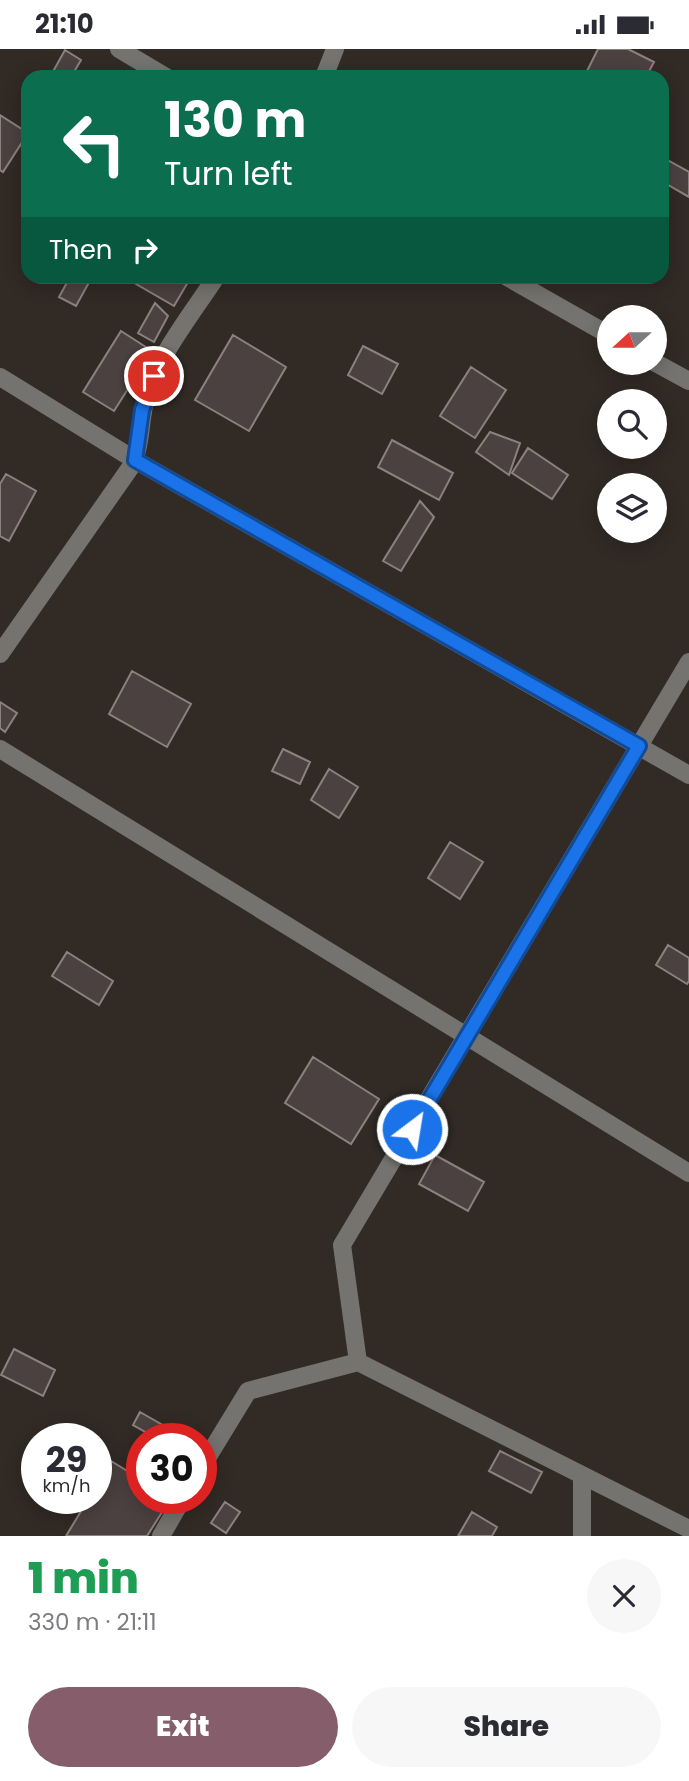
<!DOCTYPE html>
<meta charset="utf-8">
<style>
body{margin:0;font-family:Poppins,sans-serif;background:#f7f7f7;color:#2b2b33;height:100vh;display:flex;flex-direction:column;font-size:26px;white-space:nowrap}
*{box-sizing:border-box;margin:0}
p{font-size:23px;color:#7c7c81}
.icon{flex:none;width:38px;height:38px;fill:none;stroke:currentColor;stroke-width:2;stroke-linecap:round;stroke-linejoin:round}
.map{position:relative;height:1487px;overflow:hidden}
.details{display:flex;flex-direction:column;background:#fff;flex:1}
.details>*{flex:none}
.hud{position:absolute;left:21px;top:21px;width:648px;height:214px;border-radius:21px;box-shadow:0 4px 18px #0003;background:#0b6e4f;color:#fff;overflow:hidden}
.needle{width:46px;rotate:249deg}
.controls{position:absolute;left:597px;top:256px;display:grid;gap:14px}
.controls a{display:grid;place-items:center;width:70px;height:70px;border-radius:50%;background:#fff;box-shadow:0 4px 18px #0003;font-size:35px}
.speed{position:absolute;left:21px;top:1374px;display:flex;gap:14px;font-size:35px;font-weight:700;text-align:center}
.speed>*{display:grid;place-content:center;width:91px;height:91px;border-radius:50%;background:#fff;box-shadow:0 4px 18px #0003;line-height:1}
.speed small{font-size:18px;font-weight:400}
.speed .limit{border:10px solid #d22;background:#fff;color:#111}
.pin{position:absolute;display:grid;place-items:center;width:60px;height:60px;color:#fff;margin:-30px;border:4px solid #fff;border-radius:50%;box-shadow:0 2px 7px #0007}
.me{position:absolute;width:77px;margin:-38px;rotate:31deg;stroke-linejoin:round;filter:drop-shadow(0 0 5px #0008)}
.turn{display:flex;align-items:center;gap:24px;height:147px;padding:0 28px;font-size:32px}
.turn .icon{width:91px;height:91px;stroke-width:2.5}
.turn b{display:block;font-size:49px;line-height:60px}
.then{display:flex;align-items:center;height:66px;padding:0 28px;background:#0003;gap:14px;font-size:26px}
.round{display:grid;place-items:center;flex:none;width:74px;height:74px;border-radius:37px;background:#f7f7f7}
.headline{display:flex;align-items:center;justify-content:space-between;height:119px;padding:0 28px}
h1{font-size:42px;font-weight:800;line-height:52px;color:#1e9e55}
.cta{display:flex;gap:14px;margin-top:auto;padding:14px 28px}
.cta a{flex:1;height:80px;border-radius:42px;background:#855d6b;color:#fff;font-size:28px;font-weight:800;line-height:80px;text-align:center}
.cta a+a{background:#f7f7f7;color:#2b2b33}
.status{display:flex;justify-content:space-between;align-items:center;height:49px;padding:0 35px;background:#fff;direction:ltr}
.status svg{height:19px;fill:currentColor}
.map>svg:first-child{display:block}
.building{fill:#4b4140;stroke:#8c817f;stroke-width:2}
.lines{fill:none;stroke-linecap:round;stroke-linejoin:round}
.minor{stroke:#75736f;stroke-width:18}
.route-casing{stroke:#114b97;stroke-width:18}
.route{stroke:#1a73e8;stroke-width:12}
</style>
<div class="status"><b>21:10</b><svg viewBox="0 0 49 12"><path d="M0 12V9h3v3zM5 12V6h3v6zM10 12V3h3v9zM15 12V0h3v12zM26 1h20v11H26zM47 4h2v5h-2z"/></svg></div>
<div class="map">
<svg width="689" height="1487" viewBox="0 0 689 1487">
<rect width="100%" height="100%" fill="#312a25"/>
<path class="building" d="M 598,0 L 628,0 L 654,13 L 646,28 L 584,28 Z
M 65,1 L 81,11 L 71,28 L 50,28 Z
M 0,66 L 28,84 L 3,123 L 0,121 Z
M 662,108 L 689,123 L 689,148 L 663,133 Z
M 70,228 L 92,228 L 76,257 L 59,248 Z
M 124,228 L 191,228 L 174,257 Z
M 155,254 L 168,267 L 154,293 L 138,284 Z
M 121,282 L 152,302 L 114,362 L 83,343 Z
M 233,286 L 286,318 L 249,382 L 195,351 Z
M 363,297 L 398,315 L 382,345 L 348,326 Z
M 471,318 L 506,341 L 475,389 L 440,367 Z
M 490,383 L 520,394 L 509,426 L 476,403 Z
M 392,391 L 453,424 L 439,451 L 378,418 Z
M 528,399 L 568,426 L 552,450 L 512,424 Z
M 6,425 L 36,442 L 9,492 L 0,487 L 0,435 Z
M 420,452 L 434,468 L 401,522 L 383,512 Z
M 132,622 L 191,655 L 167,698 L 109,665 Z
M 0,653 L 17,664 L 5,683 L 0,679 Z
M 283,700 L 310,713 L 300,735 L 272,722 Z
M 329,720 L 358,738 L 339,769 L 311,751 Z
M 450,793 L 483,813 L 460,850 L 428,829 Z
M 668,896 L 689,909 L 689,932 L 687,935 L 656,916 Z
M 67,903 L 113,932 L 99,956 L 52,927 Z
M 313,1008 L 379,1050 L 351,1095 L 285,1054 Z
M 435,1106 L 484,1133 L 468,1162 L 419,1135 Z
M 14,1300 L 55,1321 L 43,1347 L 1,1326 Z
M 140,1363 L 187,1390 L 158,1390 L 133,1376 Z
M 500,1402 L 542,1423 L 531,1444 L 489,1422 Z
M 111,1412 L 142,1431 L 142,1449 L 171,1449 L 147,1487 L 66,1487 L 89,1449 L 96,1449 L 96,1436 Z
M 225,1453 L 240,1463 L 226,1484 L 211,1474 Z
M 472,1463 L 497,1478 L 492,1487 L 458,1487 Z"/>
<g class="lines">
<path class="minor" d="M 119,0 L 166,28
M 324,28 L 335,0
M 507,228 L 609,286
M 654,313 L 689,332
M 0,328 L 135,411 L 689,726
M 0,605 L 130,419 C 143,396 139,369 147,345 C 160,304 193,263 216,228
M 0,700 L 689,1124
M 358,1313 L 342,1196 L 689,613
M 201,1419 L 248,1342 L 358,1313 L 689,1480
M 161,1487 L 183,1449
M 582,1487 L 582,1426"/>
</g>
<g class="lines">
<g class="route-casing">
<path id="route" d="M 154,327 L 142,361 L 135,411 L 639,697 L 412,1080"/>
</g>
<use href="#route" class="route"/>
</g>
</svg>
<div class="controls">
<a><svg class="needle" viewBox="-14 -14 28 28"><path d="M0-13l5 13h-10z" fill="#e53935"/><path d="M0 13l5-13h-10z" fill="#7c7c81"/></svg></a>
<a><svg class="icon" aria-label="search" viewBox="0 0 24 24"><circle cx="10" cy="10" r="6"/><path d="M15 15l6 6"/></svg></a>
<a><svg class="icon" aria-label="layers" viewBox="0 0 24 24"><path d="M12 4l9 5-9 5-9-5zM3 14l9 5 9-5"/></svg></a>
</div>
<div class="speed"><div>29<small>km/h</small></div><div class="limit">30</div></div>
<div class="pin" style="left:154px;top:327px;background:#d93025"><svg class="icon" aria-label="arrive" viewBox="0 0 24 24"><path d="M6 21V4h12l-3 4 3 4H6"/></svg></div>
<svg class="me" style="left:412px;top:1080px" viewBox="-20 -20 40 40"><circle r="17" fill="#1a73e8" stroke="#fff" stroke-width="3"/><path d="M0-11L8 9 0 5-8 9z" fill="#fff"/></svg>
<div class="hud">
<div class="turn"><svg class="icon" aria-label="left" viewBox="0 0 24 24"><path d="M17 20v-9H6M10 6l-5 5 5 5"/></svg><div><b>130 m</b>Turn left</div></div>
<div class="then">Then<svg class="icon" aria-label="right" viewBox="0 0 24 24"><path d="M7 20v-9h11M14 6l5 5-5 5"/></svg></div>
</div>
</div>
<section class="details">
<div class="headline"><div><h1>1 min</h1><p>330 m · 21:11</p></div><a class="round"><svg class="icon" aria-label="close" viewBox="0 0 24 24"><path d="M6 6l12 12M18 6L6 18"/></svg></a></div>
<div class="cta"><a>Exit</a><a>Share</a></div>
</section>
